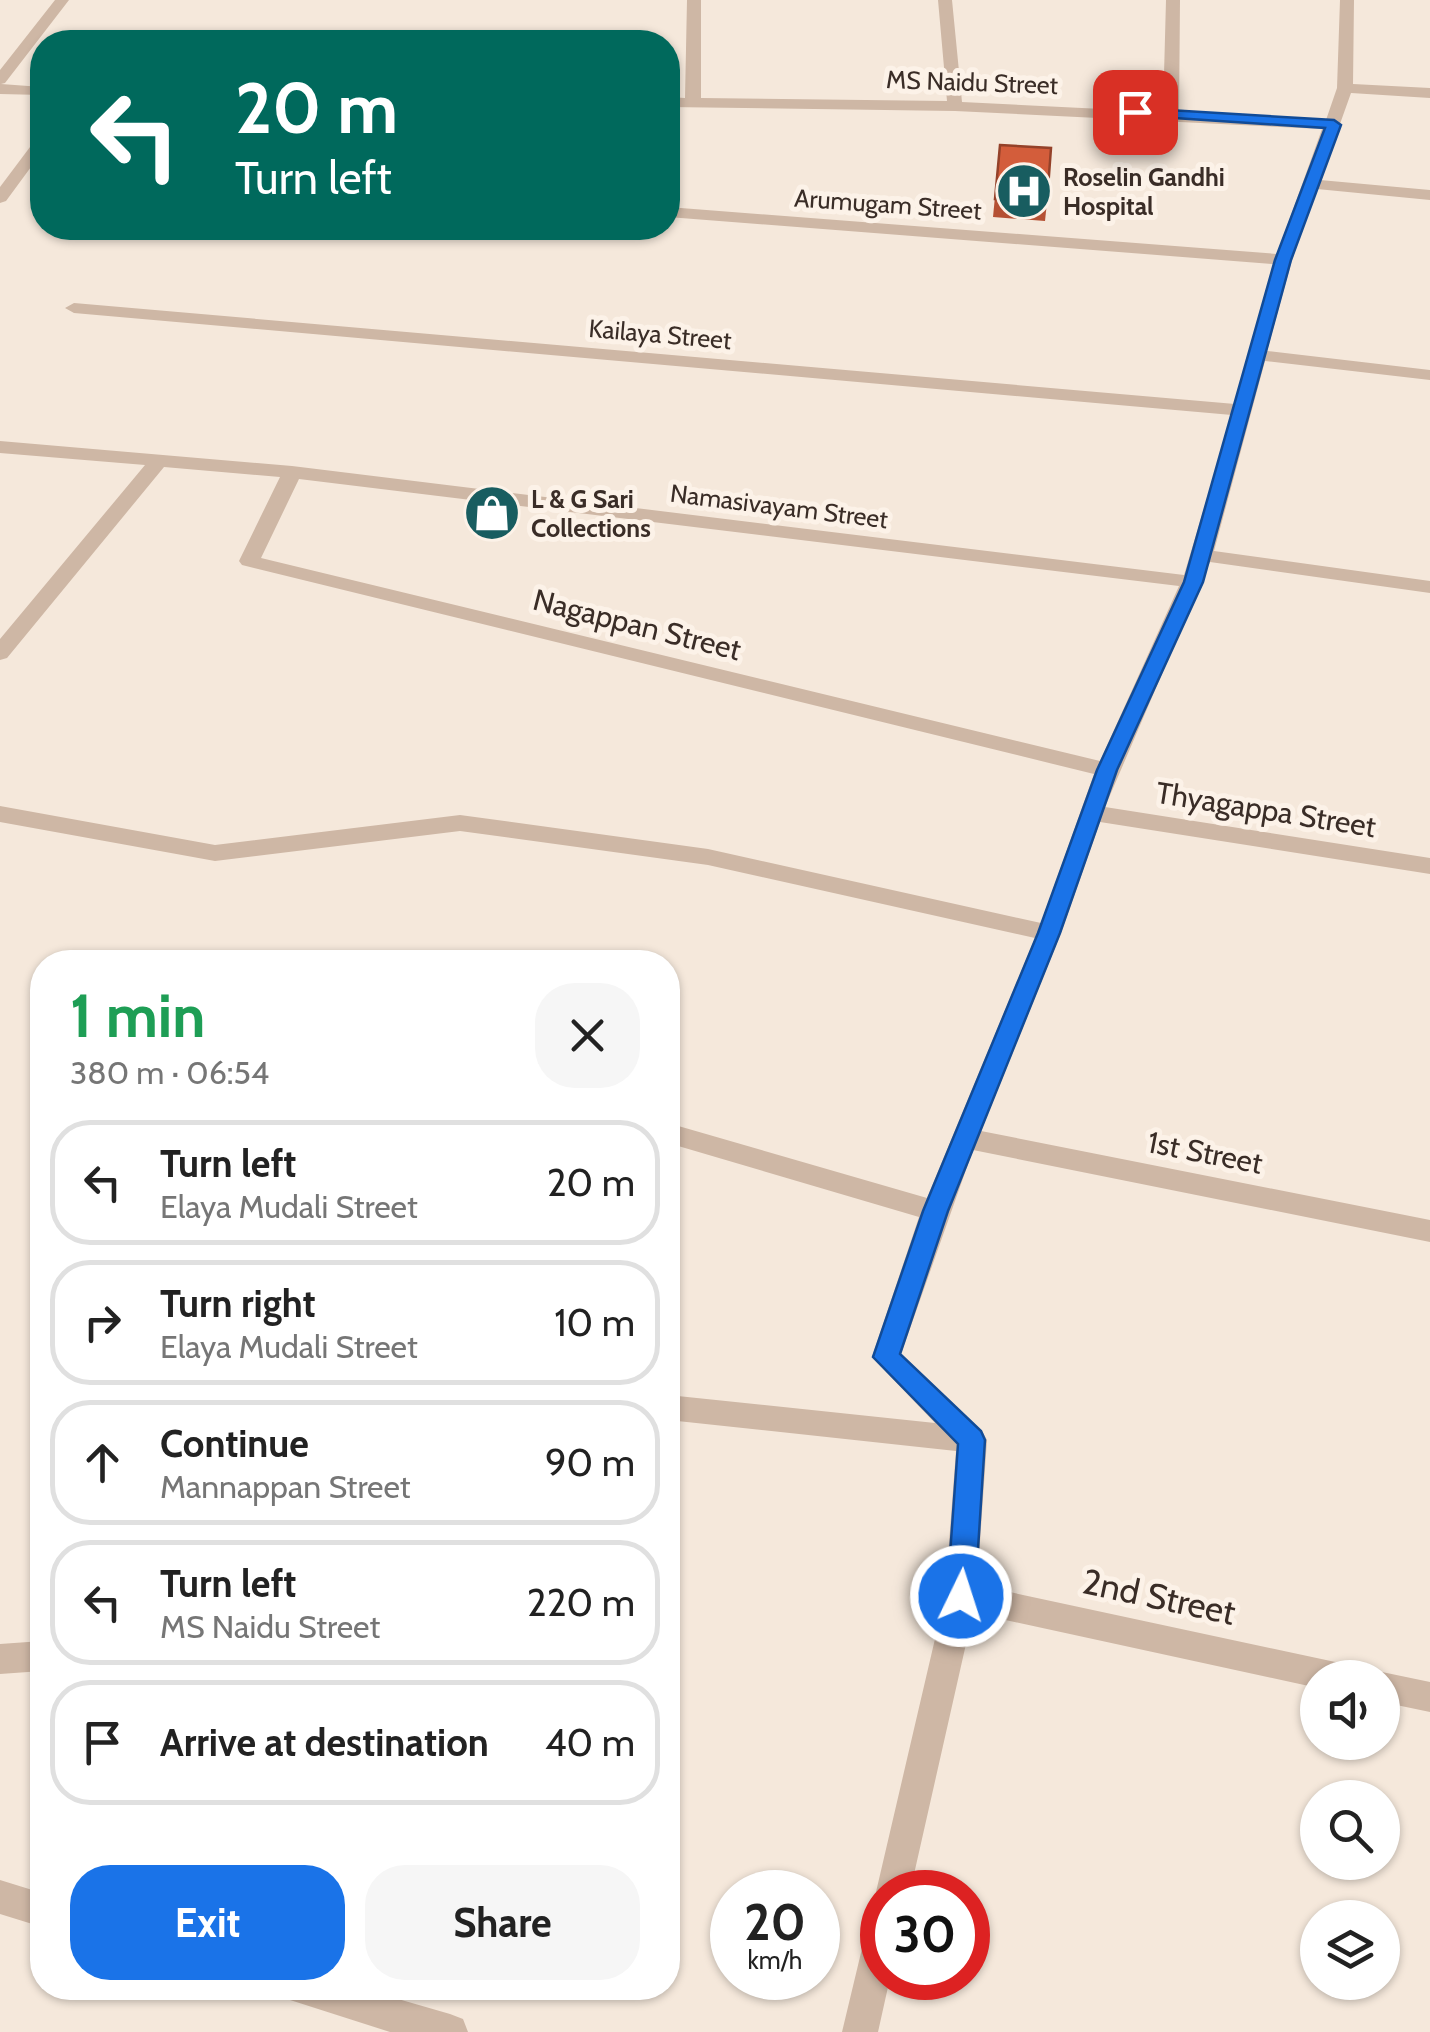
<!DOCTYPE html>
<meta charset="utf-8">
<style>
body{margin:0;font-family:Cabin,sans-serif;background:#f6f6f6;color:#222;height:100vh;display:flex;flex-direction:column;font-size:38px;white-space:nowrap}
*{box-sizing:border-box;margin:0}
p{font-size:32px;color:#767676}
.icon{flex:none;width:55px;height:55px;fill:none;stroke:currentColor;stroke-width:2;stroke-linecap:round;stroke-linejoin:round}
.map{position:relative;flex:1;overflow:hidden}
.details{position:absolute;left:30px;top:950px;width:650px;height:1050px;display:flex;flex-direction:column;background:#fff;border-radius:40px;box-shadow:0 2px 8px #0004}
.details>*{flex:none}
.guide{position:absolute;left:30px;top:30px;width:650px;height:210px;border-radius:40px;box-shadow:0 2px 8px #0004;background:#00695c;color:#fff;overflow:hidden}
.controls{position:absolute;left:1300px;top:1660px;display:grid;gap:20px}
.controls a{display:grid;place-items:center;width:100px;height:100px;border-radius:50%;background:#fff;box-shadow:0 2px 8px #0004;font-size:50px}
.speed{position:absolute;left:710px;top:1870px;display:flex;gap:20px;font-size:50px;font-weight:700;text-align:center}
.speed>*{display:grid;place-content:center;width:130px;height:130px;border-radius:50%;background:#fff;box-shadow:0 2px 8px #0004;line-height:1}
.speed small{font-size:25px;font-weight:400}
.speed .limit{border:15px solid #d22;background:#fff;color:#111}
.pin{position:absolute;display:grid;place-items:center;width:85px;height:85px;color:#fff;margin:-42px;border-radius:20px;box-shadow:0 5px 15px #0006}
.me{position:absolute;width:110px;margin:-55px;rotate:4deg;stroke-linejoin:round;filter:drop-shadow(0 0 8px #0008)}
.turn{display:flex;align-items:center;gap:35px;height:210px;padding:0 40px;font-size:45px}
.turn .icon{width:130px;height:130px;stroke-width:2.5}
.turn b{display:block;font-size:70px;line-height:85px}
.round{display:grid;place-items:center;flex:none;width:105px;height:105px;border-radius:40px;background:#f6f6f6}
.headline{display:flex;align-items:center;justify-content:space-between;height:170px;padding:0 40px}
h1{font-size:60px;font-weight:800;line-height:75px;color:#1e9e55}
.primary-button{display:flex;gap:20px;margin-top:auto;padding:20px 40px}
.primary-button a{flex:1;height:115px;border-radius:40px;background:#1a73e8;color:#fff;font-size:40px;font-weight:800;line-height:115px;text-align:center}
.primary-button a+a{background:#f6f6f6;color:#222}
ul{padding:0;list-style:none}
li{display:flex;align-items:center;gap:30px;height:125px;margin:0 20px 15px;padding:0 20px;border:5px solid #e0e0e0;border-radius:40px}
li div{flex:1}
li b{display:block;font-size:38px}
li em{font-style:normal}
.map>svg:first-child{display:block}
.lines{fill:none;stroke-linecap:round;stroke-linejoin:round}
.street{fill:#ceb7a5;fill-rule:evenodd}
.wall{fill:#b55033}
.building{fill:#d35d3b;stroke:#944129;stroke-width:2.5}
.route{fill:#1a73e8;stroke:#114b97;stroke-width:2.5}
.labels{text-anchor:middle;stroke-width:10;stroke-linejoin:round;paint-order:stroke}
.far-street-label{font-size:25px;fill:#3a2d27;stroke:#fcf2e8}
.far-poi-label{font-size:25px;font-weight:bold;fill:#3a2d27;stroke:#fcf2e8;text-anchor:start}
.street-label{font-size:30px;fill:#3a2d27;stroke:#fcf2e8}
.near-street-label{font-size:35px;fill:#3a2d27;stroke:#fcf2e8}
</style>
<div class="map">
<svg width="1430" height="2032" viewBox="0 0 1430 2032">
<rect width="100%" height="100%" fill="#f5e8db"/>
<g class="lines">
<path class="street" d="M 55,0 L 69,0 L 5,83 L 1,84 L 42,87 L 42,95 L 0,94 L 0,70 Z
M 687,0 L 701,0 L 701,98 L 947,101 L 938,0 L 952,0 L 962,102 L 1163,112 L 1166,0 L 1180,0 L 1179,113 L 1326,120 L 1337,88 L 1340,0 L 1354,0 L 1353,84 L 1430,88 L 1430,98 L 1351,93 L 1320,180 L 1430,190 L 1430,200 L 1317,189 L 1292,260 L 1267,351 L 1430,370 L 1430,380 L 1265,361 L 1214,551 L 1430,581 L 1430,593 L 1210,562 L 1105,807 L 1430,858 L 1430,874 L 1100,822 L 1061,933 L 981,1131 L 1430,1220 L 1430,1242 L 973,1150 L 901,1354 L 982,1431 L 987,1440 L 977,1585 L 1340,1663 L 1351,1667 L 1356,1678 L 1318,1678 L 1318,1688 L 973,1613 L 910,1892 L 882,1892 L 882,1905 L 876,1892 L 945,1596 L 956,1451 L 668,1420 L 668,1395 L 935,1423 L 872,1357 L 919,1217 L 668,1143 L 668,1123 L 927,1198 L 1035,938 L 708,865 L 460,831 L 215,861 L 0,822 L 0,806 L 215,845 L 460,815 L 708,849 L 1041,923 L 1094,774 L 242,565 L 239,561 L 280,477 L 164,467 L 7,658 L 0,660 L 0,639 L 145,465 L 0,453 L 0,441 L 292,466 L 1184,575 L 1232,415 L 74,313 L 65,308 L 74,303 L 1235,404 L 1273,264 L 668,217 L 668,207 L 1277,254 L 1322,129 L 955,111 L 668,107 L 668,97 L 685,98 ZM 299,479 L 1179,586 L 1100,761 L 261,558 Z
M 42,137 L 42,152 L 6,201 L 0,203 L 0,187 L 36,139 Z
M 42,1641 L 42,1671 L 0,1674 L 0,1644 Z
M 1382,1672 L 1430,1682 L 1430,1712 L 1382,1702 L 1382,1678 L 1370,1678 Z
M 0,1880 L 42,1893 L 42,1927 L 0,1914 Z
M 882,1919 L 882,1978 L 890,1978 L 878,2032 L 842,2032 L 865,1936 L 870,1924 Z
M 284,1988 L 360,1988 L 450,2014 L 463,2019 L 468,2032 L 390,2032 L 290,2000 Z"/>
</g>
<path class="wall" d="M 1000,145 L 1047,202 L 1045,221 L 993,217 Z"/>
<path class="building" d="M 1000,145 L 1051,148 L 1047,202 L 995,199 Z"/>
<path class="route" d="M 1135,108 L 1334,120 L 1341,125 L 1291,260 L 1203,582 L 1117,770 L 1060,933 L 948,1211 L 900,1354 L 981,1431 L 985,1440 L 975,1596 L 971,1605 L 961,1609 L 951,1605 L 947,1596 L 958,1444 L 873,1357 L 923,1211 L 1038,933 L 1097,770 L 1184,582 L 1275,260 L 1325,128 L 1130,115 L 1130,109 Z"/>
<defs>
<g id="hospital-disc" transform="scale(2.875)"><circle r="9.5" fill="#185d60" stroke="#fcf2e8"/><path d="M-5-5h3v3.5h4V-5h3V5h-3V1.5h-4V5h-3Z" fill="#fff"/></g>
<g id="shop-disc" transform="scale(2.875)"><circle r="9.5" fill="#185d60" stroke="#fcf2e8"/><path d="M-5-2.5h2.3a2.7 3.5 0 0 1 5.4 0H5L5.5 6h-11ZM-1.5-2.5h3a1.5 2.3 0 0 0-3 0Z" fill="#fff"/></g>
</defs>
<g fill-rule="evenodd">
<use href="#hospital-disc" x="1024" y="191"/>
<use href="#shop-disc" x="492" y="513"/>
</g>
<g class="labels">
<g class="far-street-label">
<text transform="translate(972 82) rotate(2)" y="9">MS Naidu Street</text>
<text transform="translate(888 204) rotate(4)" y="9">Arumugam Street</text>
<text transform="translate(660 334) rotate(5)" y="9">Kailaya Street</text>
<text transform="translate(779 506) rotate(7)" y="9">Namasivayam Street</text>
</g>
<g class="far-poi-label">
<text x="1063" y="186">Roselin Gandhi<tspan x="1063" dy="29">Hospital</tspan></text>
<text x="531" y="508">L &amp; G Sari<tspan x="531" dy="29">Collections</tspan></text>
</g>
<g class="street-label">
<text transform="translate(637 625) rotate(14)" y="10">Nagappan Street</text>
<text transform="translate(1266 810) rotate(9)" y="10">Thyagappa Street</text>
<text transform="translate(1205 1153) rotate(11)" y="10">1st Street</text>
</g>
<g class="near-street-label">
<text transform="translate(1159 1597) rotate(12)" y="12">2nd Street</text>
</g>
</g>
</svg>
<div class="controls">
<a><svg class="icon" aria-label="sound" viewBox="0 0 24 24"><path d="M4 9h4l5-4v14l-5-4H4zM17 9q2 3 0 6"/></svg></a>
<a><svg class="icon" aria-label="search" viewBox="0 0 24 24"><circle cx="10" cy="10" r="6"/><path d="M15 15l6 6"/></svg></a>
<a><svg class="icon" aria-label="layers" viewBox="0 0 24 24"><path d="M12 4l9 5-9 5-9-5zM3 14l9 5 9-5"/></svg></a>
</div>
<div class="speed"><div>20<small>km/h</small></div><div class="limit">30</div></div>
<div class="pin" style="left:1135px;top:112px;background:#d93025"><svg class="icon" aria-label="arrive" viewBox="0 0 24 24"><path d="M6 21V4h12l-3 4 3 4H6"/></svg></div>
<svg class="me" style="left:961px;top:1596px" viewBox="-20 -20 40 40"><circle r="17" fill="#1a73e8" stroke="#fff" stroke-width="3"/><path d="M0-11L8 9 0 5-8 9z" fill="#fff"/></svg>
<div class="guide">
<div class="turn"><svg class="icon" aria-label="left" viewBox="0 0 24 24"><path d="M17 20v-9H6M10 6l-5 5 5 5"/></svg><div><b>20 m</b>Turn left</div></div>
</div>
<section class="details">
<div class="headline"><div><h1>1 min</h1><p>380 m · 06:54</p></div><a class="round"><svg class="icon" aria-label="close" viewBox="0 0 24 24"><path d="M6 6l12 12M18 6L6 18"/></svg></a></div>
<ul>
<li><svg class="icon" aria-label="left" viewBox="0 0 24 24"><path d="M17 20v-9H6M10 6l-5 5 5 5"/></svg><div><b>Turn left</b><p>Elaya Mudali Street</p></div><em>20 m</em></li>
<li><svg class="icon" aria-label="right" viewBox="0 0 24 24"><path d="M7 20v-9h11M14 6l5 5-5 5"/></svg><div><b>Turn right</b><p>Elaya Mudali Street</p></div><em>10 m</em></li>
<li><svg class="icon" aria-label="ahead" viewBox="0 0 24 24"><path d="M12 20V5M6 11l6-6 6 6"/></svg><div><b>Continue</b><p>Mannappan Street</p></div><em>90 m</em></li>
<li><svg class="icon" aria-label="left" viewBox="0 0 24 24"><path d="M17 20v-9H6M10 6l-5 5 5 5"/></svg><div><b>Turn left</b><p>MS Naidu Street</p></div><em>220 m</em></li>
<li><svg class="icon" aria-label="arrive" viewBox="0 0 24 24"><path d="M6 21V4h12l-3 4 3 4H6"/></svg><div><b>Arrive at destination</b></div><em>40 m</em></li>
</ul>
<div class="primary-button"><a>Exit</a><a>Share</a></div>
</section>
</div>
